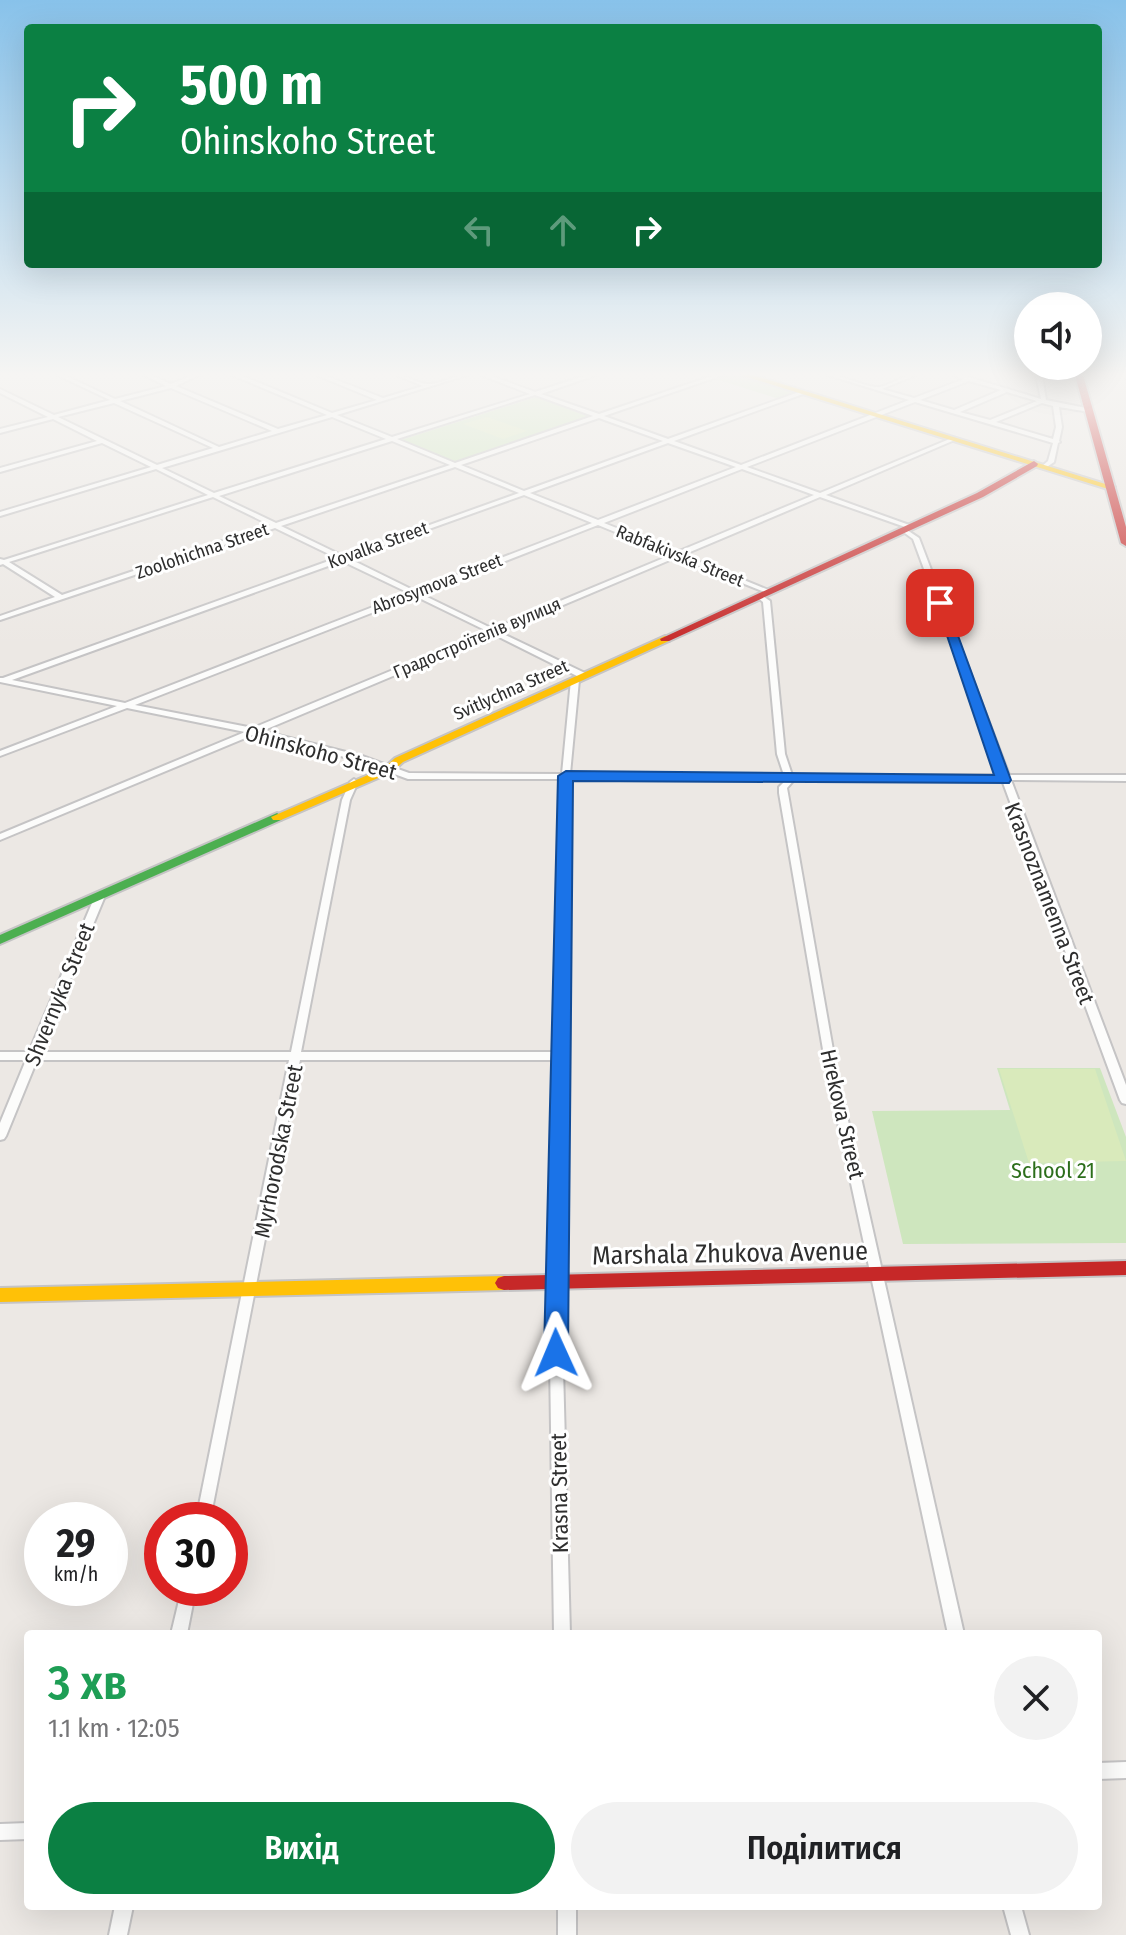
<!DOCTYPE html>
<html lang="uk">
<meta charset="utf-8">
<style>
body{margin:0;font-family:"Fira Sans Condensed",sans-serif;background:#f2f2f2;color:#202124;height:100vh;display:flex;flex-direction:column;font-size:30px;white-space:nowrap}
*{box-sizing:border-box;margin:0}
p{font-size:26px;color:#757577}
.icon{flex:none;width:44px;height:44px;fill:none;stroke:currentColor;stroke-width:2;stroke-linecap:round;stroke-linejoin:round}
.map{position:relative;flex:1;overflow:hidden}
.details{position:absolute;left:24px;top:1630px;width:1078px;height:280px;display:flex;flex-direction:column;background:#fff;border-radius:8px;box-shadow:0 8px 32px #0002}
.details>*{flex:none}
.top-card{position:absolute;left:24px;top:24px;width:1078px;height:244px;border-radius:8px;box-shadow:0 8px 32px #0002;background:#0b8043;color:#fff;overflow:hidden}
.fabs{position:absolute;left:1014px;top:292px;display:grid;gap:16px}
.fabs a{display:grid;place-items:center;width:88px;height:88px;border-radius:50%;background:#fff;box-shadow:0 8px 32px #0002;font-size:40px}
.speed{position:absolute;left:24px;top:1502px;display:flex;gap:16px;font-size:40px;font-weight:700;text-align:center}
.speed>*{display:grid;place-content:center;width:104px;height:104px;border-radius:50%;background:#fff;box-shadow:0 8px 32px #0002;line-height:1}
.speed small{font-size:20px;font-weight:400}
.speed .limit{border:12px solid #d22;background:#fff;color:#111}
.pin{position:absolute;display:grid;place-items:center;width:68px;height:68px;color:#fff;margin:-34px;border-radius:16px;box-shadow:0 4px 12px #0006}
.me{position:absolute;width:88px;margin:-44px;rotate:359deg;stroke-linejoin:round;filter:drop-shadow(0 0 6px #0008)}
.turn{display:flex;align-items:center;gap:28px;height:168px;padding:0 24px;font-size:36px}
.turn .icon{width:104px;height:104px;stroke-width:2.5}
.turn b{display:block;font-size:56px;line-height:68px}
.lanes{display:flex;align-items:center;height:76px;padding:0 24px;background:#0003;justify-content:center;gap:40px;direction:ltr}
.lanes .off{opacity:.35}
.round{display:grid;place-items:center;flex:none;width:84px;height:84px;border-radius:42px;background:#f2f2f2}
.overview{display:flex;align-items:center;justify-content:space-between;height:136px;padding:0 24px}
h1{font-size:48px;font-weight:600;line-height:60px;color:#1e9e55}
.action{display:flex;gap:16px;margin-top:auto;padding:16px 24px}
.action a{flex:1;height:92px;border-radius:48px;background:#0b8043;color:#fff;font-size:32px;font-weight:600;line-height:92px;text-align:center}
.action a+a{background:#f2f2f2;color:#202124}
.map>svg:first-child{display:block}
.green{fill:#cee6be}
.pitch{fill:#d9eabb}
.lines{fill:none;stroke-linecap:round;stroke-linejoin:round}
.street-casing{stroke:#c5c4c5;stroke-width:4}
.fast-casing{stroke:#c5c4c5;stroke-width:4}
.slow-casing{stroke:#c5c4c5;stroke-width:4}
.jam-casing{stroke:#c5c4c5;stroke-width:4}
.street{fill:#fcfcfb;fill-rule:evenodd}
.fast{fill:#4caf50;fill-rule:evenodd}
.slow{fill:#ffc107;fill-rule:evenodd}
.jam{fill:#c62828;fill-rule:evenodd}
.rail{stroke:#dfdfe1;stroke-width:2}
.route{fill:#1a73e8;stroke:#114b97;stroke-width:2}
.labels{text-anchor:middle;stroke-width:6;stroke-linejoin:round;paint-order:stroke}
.far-street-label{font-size:18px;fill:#2e2e2e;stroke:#fff}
.street-label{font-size:22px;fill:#2e2e2e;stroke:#fff}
.park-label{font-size:22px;fill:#2c6e1b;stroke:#fff}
.near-street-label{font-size:26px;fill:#2e2e2e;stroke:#fff}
</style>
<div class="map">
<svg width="1126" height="1935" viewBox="0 0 1126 1935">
<rect width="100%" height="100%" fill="#ece8e4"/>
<path class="green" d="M 726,375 L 741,375 L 793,392 L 779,399 L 716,379 Z
M 536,397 L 590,417 L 455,462 L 401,440 Z
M 997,1068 L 1100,1068 L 1126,1137 L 1126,1243 L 903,1244 L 872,1111 L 1010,1110 Z"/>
<path class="pitch" d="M 487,417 L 527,431 L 503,439 L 463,424 Z
M 999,1069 L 1095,1069 L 1126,1161 L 1029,1163 Z"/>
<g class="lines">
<g class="street-casing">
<path id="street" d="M 57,375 L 64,375 L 115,399 L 166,386 L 144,375 L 151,375 L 171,384 L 192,375 L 199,375 L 176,386 L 278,429 L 327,415 L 232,375 L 240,375 L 332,413 L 377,400 L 316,375 L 324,375 L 383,398 L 423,386 L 396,375 C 408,375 417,384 428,384 C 438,385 454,375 467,375 L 337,415 L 392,437 L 530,394 L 481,375 L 489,375 L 535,392 L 587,375 L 596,375 L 541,394 L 599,414 L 715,375 L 723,375 L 604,416 L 668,439 L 799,392 L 803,392 L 803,394 L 674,441 L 741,465 L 909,400 L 828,375 C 844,375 866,388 879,387 C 892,385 902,375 916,375 L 882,389 L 914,398 L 964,379 L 953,375 L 962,375 L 1041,399 L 1036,375 L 1042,375 L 1046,400 L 1091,409 L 1091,411 L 1089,412 L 1059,407 L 1062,427 L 1059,441 L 1060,442 L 1058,443 L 1054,462 L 1044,469 L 1041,467 L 1048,461 L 1053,443 L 915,402 L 747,467 L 820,493 L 952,438 L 957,439 L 826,495 L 912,526 L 912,528 L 908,528 L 820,497 L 683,555 L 771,591 L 771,593 L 767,593 L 677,557 L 499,632 L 587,674 L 587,678 L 581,678 L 493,634 L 262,731 L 362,756 L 409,773 L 562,774 L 571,680 L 575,678 L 579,680 L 570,774 L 784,775 L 777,754 L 763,602 L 756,596 L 760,594 L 770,601 L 785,754 L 792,775 L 1000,775 L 913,539 L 902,531 L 902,529 L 904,528 L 919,538 L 1009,775 L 1126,775 L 1126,781 L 1011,780 L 1126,1085 L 1126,1104 L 1122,1103 L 1120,1100 L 1002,780 L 794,780 L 787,788 L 836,1067 L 964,1634 L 948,1634 L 826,1067 L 779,793 L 779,787 L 786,780 L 570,779 L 566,1272 L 561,1291 L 570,1634 L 554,1634 L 549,1291 L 554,1272 L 557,1060 L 300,1060 L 210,1520 L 196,1520 L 289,1060 L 37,1060 L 6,1136 L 4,1139 L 0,1140 L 0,1123 L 26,1060 L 0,1060 L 0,1052 L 29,1052 L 95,896 L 100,893 L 105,896 L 40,1052 L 291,1052 L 342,800 L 350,782 L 354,779 L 358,782 L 350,800 L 301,1052 L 557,1052 L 562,779 L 408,779 L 356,760 L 255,734 L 0,840 L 0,834 L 245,732 L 127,708 L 0,756 L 0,751 L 117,706 L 0,682 L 0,678 L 3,678 L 337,558 L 275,528 L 0,620 L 0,616 L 55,597 L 3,564 L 0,565 L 0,559 L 4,560 L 208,495 L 156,469 L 0,516 L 0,512 L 151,467 L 102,443 L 0,472 L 0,468 L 97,441 L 53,419 L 0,433 L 0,429 L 48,417 L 0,393 L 0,389 L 54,415 L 110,400 ZM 969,381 L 1001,390 L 954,410 L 920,400 ZM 171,388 L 272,431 L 219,447 L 120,401 ZM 1007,392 L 1037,401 L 990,420 L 960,412 ZM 535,395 L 593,416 L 455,463 L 397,439 ZM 114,403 L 213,448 L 157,465 L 58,417 ZM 1042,403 L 1053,406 L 1056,427 L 1053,439 L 996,422 ZM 332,417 L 386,439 L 214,493 L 162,468 ZM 599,418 L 663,441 L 524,491 L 461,465 ZM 392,441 L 450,465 L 276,523 L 219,496 ZM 668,443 L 736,467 L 598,520 L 530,493 ZM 455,467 L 519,493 L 343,556 L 281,526 ZM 742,469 L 814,495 L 677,552 L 604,523 ZM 524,495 L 592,523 L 415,591 L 348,558 ZM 213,497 L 270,525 L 62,595 L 9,562 ZM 598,525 L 671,555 L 493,629 L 421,594 ZM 342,561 L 409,593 L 125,703 L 12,680 ZM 415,596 L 487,631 L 253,728 L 135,705 Z
M 182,1588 L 196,1588 L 187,1634 L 171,1634 Z
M 1126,1762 L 1126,1778 L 1098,1779 L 1098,1763 Z
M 28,1823 L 28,1839 L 0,1840 L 0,1824 Z
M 115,1906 L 133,1906 L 127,1935 L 109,1935 Z
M 558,1906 L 576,1906 L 576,1935 L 558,1935 Z
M 1003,1906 L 1021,1906 L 1029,1935 L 1011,1935 Z"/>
</g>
<g class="fast-casing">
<path id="fast" d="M 277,813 L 283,817 L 281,820 L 0,944 L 0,935 Z"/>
</g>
<g class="slow-casing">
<path id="slow" d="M 741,375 L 753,375 L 1115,487 L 1108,489 Z
M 665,636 L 670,639 L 669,641 L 403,762 L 392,772 L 281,820 L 273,820 L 271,817 L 384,768 L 395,758 Z
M 504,1276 L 510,1278 L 513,1283 L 510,1288 L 504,1290 L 0,1302 L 0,1288 Z"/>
</g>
<g class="jam-casing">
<path id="jam" d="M 1075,375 L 1083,375 L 1126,527 L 1126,546 L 1121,543 Z
M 1034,461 L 1038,464 L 1037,466 L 983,497 L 669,641 L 661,641 L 660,639 L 977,493 Z
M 1126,1261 L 1126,1275 L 504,1290 L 498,1288 L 495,1283 L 498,1278 L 504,1276 Z"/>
</g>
<use href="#street" class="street"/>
<use href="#fast" class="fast"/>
<use href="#slow" class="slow"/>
<use href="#jam" class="jam"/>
<path class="rail" d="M 1125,375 L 1126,379"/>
</g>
<linearGradient id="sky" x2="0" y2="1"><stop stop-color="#88c2ea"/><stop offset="0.58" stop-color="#f6f5f3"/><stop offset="1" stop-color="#f6f5f3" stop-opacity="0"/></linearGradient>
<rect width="1126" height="646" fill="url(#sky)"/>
<path class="route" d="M 935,600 L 946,603 L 1011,780 L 1009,783 L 573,781 L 568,1353 L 565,1360 L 556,1363 L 548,1360 L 544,1353 L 558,776 L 566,771 L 994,775 Z"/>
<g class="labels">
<g class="far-street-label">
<text transform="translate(378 545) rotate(-20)" y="6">Kovalka Street</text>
<text transform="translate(202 551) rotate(-19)" y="6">Zoolohichna Street</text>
<text transform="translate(680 556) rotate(22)" y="6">Rabfakivska Street</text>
<text transform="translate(437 584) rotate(-21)" y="6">Abrosymova Street</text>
<text transform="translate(477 638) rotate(-23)" y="6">Градостроїтелiв вулиця</text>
<text transform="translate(511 690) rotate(-24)" y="6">Svitlychna Street</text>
</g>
<g class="street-label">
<text transform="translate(321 752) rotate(15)" y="8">Ohinskoho Street</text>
<text transform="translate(1050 903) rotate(69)" y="8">Krasnoznamenna Street</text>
<text transform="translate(59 994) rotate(-68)" y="8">Shvernyka Street</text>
<text transform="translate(843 1114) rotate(77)" y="8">Hrekova Street</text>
<text transform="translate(278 1151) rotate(-79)" y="8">Myrhorodska Street</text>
<text transform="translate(559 1493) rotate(-91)" y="8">Krasna Street</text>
</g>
<g class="park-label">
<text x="1053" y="1178">School 21</text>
</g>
<g class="near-street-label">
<text transform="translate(730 1253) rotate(-1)" y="9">Marshala Zhukova Avenue</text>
</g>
</g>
</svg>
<div class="fabs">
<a><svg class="icon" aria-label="sound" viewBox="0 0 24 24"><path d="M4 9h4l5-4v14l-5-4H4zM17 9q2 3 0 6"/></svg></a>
</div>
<div class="speed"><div>29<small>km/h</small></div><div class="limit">30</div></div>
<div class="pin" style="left:940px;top:603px;background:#d93025"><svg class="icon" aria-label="arrive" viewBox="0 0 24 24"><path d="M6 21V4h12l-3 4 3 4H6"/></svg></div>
<svg class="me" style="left:556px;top:1353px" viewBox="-20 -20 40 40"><path d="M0-17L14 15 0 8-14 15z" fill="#1a73e8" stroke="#fff" stroke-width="4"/></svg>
<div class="top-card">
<div class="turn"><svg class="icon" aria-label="right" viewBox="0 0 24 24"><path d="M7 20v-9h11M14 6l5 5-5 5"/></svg><div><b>500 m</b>Ohinskoho Street</div></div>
<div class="lanes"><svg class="icon off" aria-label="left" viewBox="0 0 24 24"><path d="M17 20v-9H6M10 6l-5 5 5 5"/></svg><svg class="icon off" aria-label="ahead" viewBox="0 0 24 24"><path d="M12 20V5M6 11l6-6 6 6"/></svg><svg class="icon" aria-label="right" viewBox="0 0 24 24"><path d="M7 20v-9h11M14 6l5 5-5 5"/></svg></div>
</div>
<section class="details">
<div class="overview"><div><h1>3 хв</h1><p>1.1 km · 12:05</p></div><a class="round"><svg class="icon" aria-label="close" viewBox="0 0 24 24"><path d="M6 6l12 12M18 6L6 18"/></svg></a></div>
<div class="action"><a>Вихід</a><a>Поділитися</a></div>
</section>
</div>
